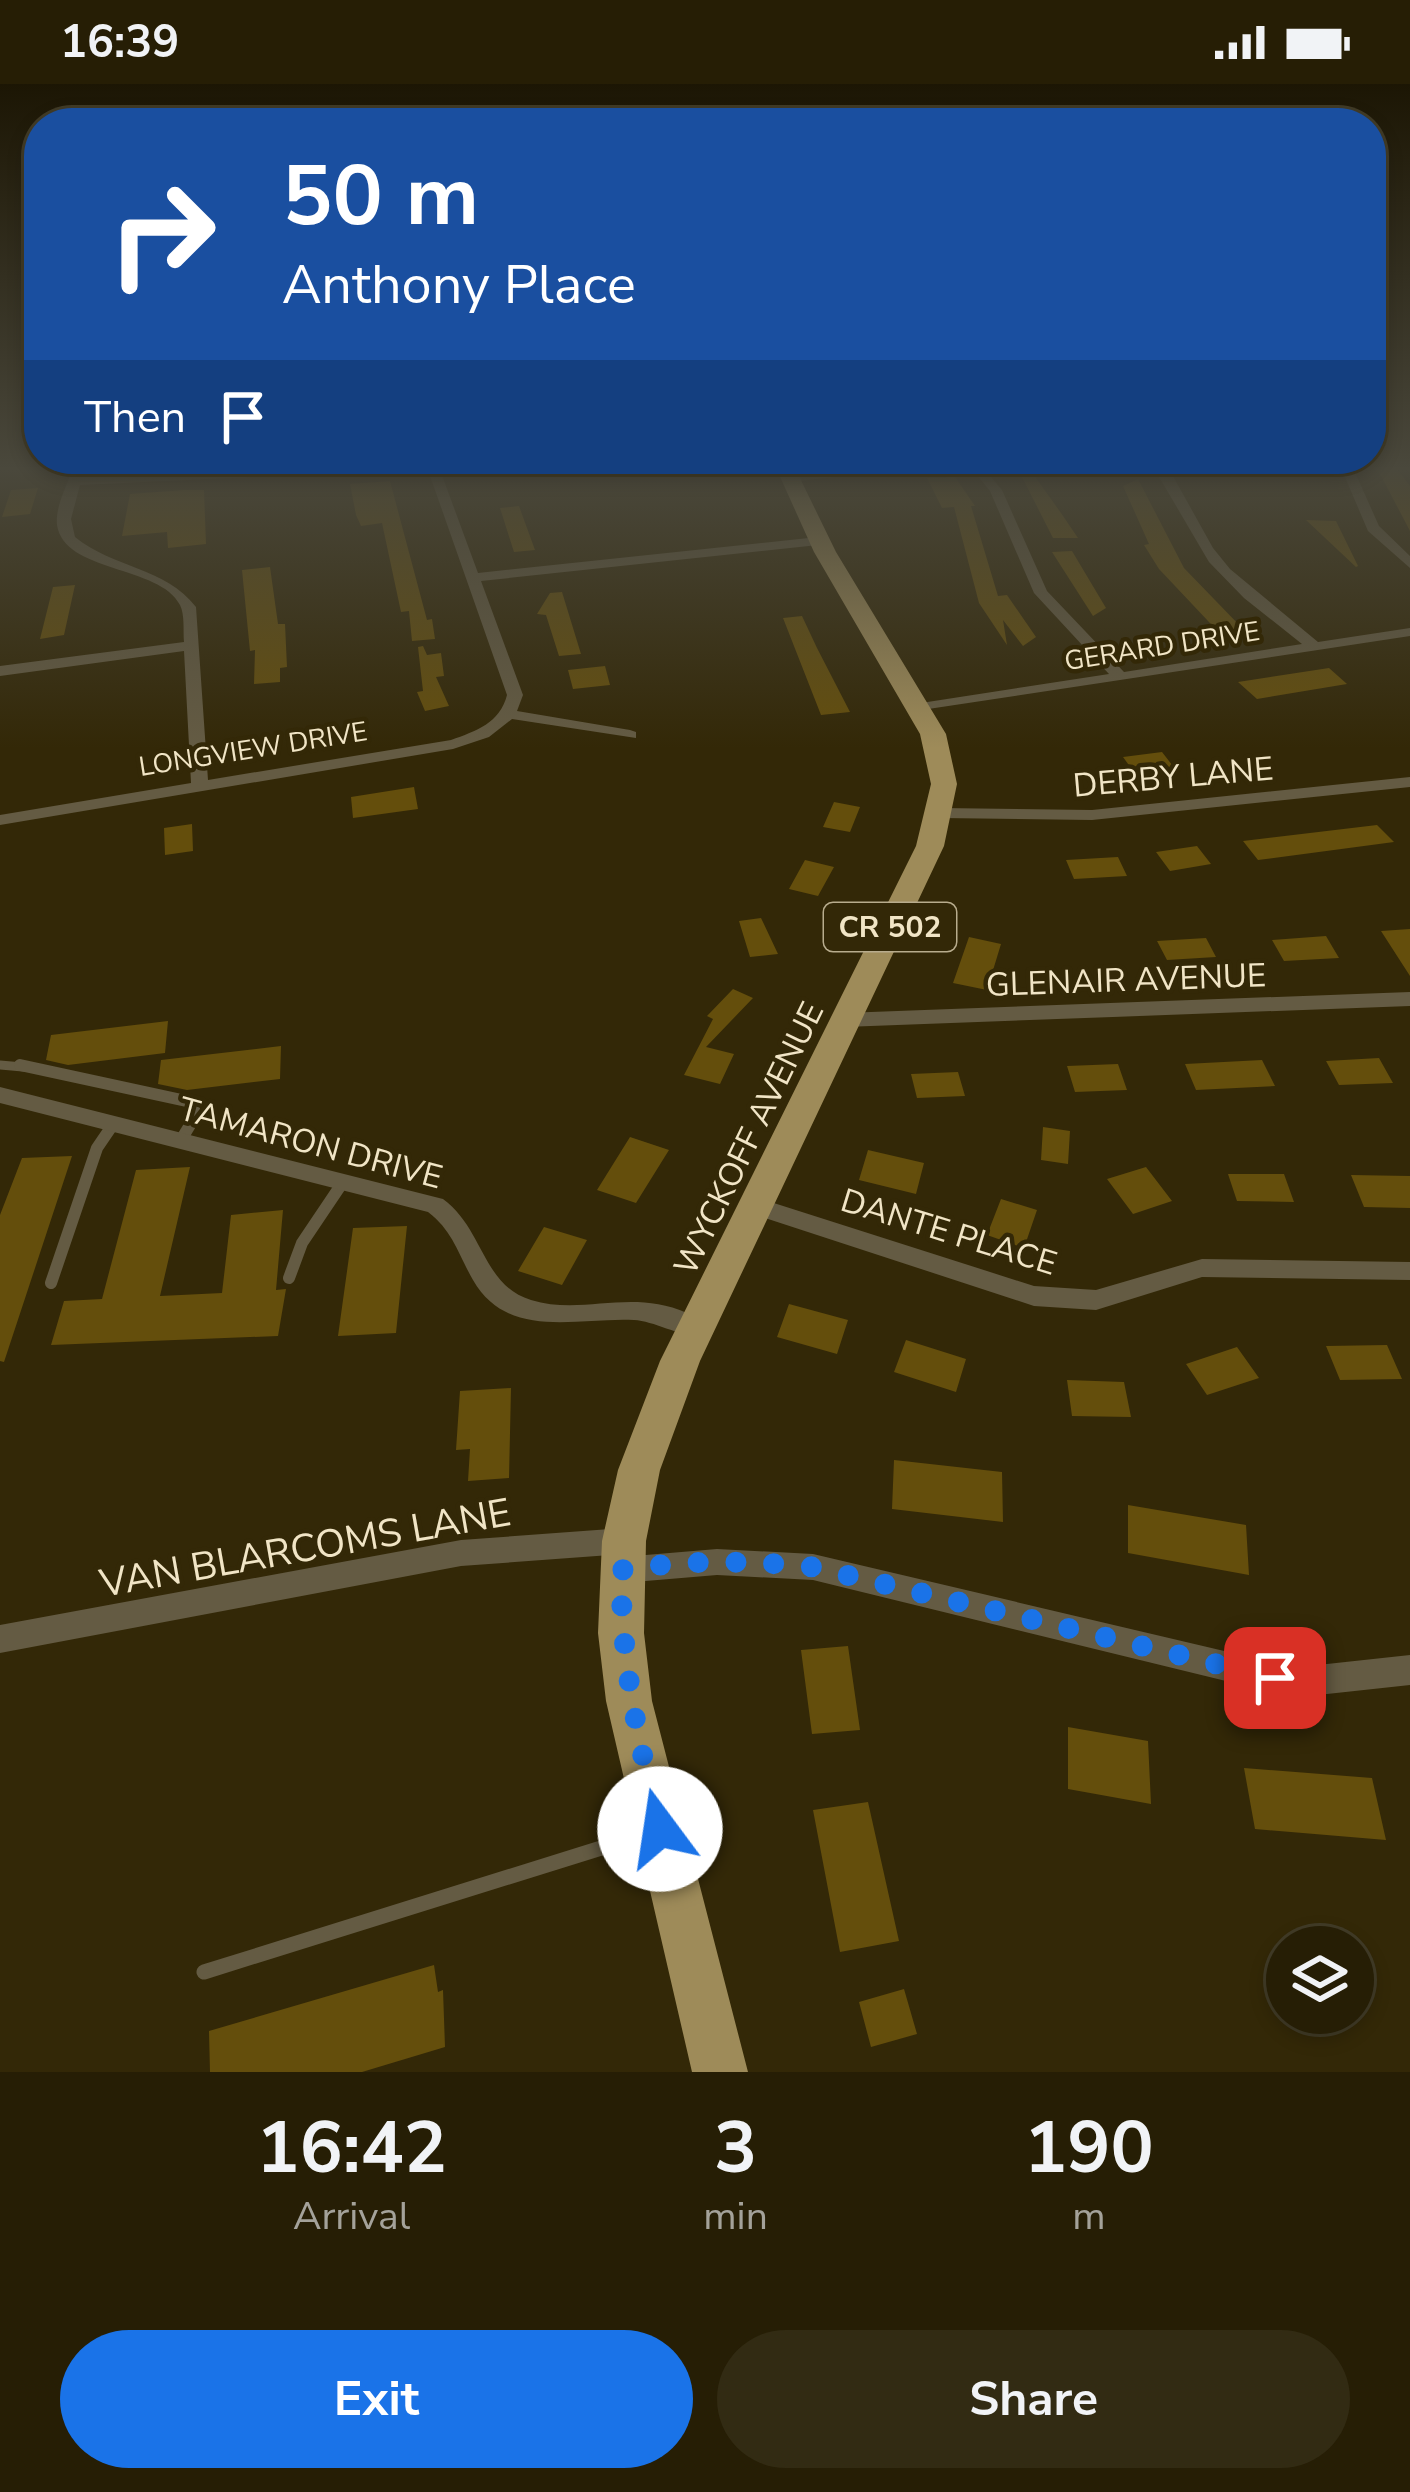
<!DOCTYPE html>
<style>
body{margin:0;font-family:"Nunito Sans",sans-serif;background:#322b13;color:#f1f3f6;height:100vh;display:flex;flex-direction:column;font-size:45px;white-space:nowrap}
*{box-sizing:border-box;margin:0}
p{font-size:39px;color:#a4a29a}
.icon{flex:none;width:66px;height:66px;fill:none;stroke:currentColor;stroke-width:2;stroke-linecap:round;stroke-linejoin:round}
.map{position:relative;height:1988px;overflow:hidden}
.sheet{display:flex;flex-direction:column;background:#261e05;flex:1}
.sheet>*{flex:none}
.hud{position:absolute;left:24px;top:24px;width:1362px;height:366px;border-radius:48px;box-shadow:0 6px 18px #0003,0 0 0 3px #423c27;background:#1a4fa0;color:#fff;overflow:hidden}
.controls{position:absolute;left:1266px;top:1842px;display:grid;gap:24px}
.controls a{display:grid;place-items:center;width:108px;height:108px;border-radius:50%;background:#261e05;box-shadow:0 6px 18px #0003,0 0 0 3px #423c27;font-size:60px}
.pin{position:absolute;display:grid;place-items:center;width:102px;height:102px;color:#fff;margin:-51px;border-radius:24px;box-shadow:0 6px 18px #0006}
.me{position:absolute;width:132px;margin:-66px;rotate:346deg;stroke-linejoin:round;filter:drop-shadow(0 0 9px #0008)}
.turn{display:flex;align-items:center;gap:42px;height:252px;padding:0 60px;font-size:54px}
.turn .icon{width:156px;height:156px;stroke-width:2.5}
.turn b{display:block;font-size:84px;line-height:102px}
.then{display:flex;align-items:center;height:114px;padding:0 60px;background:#0003;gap:24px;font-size:45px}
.eta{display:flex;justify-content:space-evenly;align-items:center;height:204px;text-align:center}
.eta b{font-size:72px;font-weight:700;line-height:84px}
.cta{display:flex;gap:24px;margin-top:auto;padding:24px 60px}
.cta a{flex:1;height:138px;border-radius:72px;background:#1a73e8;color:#fff;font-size:48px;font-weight:700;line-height:138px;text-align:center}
.cta a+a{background:#322b13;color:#f1f3f6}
.status{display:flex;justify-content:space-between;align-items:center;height:84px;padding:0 60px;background:#261e05;direction:ltr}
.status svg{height:33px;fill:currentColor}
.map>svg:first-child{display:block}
.building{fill:#644e0c}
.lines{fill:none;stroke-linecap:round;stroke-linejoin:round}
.service-far2{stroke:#645b43;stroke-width:9}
.service-far1{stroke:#645b43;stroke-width:12}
.service{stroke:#645b43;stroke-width:15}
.minor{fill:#645b43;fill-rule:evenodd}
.primary{fill:#9e8b59;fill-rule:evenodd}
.route{stroke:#1a73e8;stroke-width:21;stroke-dasharray:0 37.8}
.labels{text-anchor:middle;stroke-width:9;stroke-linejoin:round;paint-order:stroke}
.far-street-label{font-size:27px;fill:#f1e5c6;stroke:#332807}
.shield{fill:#332807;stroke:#b8ac8d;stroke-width:3}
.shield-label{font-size:30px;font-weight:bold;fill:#f1e5c6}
.street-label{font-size:33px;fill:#f1e5c6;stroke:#332807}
.near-street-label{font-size:39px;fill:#f1e5c6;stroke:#332807}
</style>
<div class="status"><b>16:39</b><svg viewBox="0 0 49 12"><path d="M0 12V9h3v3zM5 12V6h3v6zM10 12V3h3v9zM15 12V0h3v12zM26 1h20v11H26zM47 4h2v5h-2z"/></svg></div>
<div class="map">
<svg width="1410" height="1988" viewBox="0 0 1410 1988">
<rect width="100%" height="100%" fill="#332807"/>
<path class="building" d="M 1378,386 L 1398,386 L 1410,402 L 1410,447 Z
M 951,387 L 975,422 L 971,422 L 998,512 L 1007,511 L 1036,553 L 1023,562 L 1003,536 L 1007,561 L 979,519 L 954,423 L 942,424 L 927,394 L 947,394 L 946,389 Z
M 1031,387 L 1061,429 L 1078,454 L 1053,454 L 1022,393 Z
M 1138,395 L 1184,484 L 1243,545 L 1225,555 L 1159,485 L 1144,461 L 1149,460 L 1123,402 Z
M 390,397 L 427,536 L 432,535 L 435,555 L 412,557 L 409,527 L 401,528 L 382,439 L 361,442 L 356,431 L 350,400 Z
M 38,404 L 30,430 L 2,433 L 11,406 Z
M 184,406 L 204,406 L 206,460 L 168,464 L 167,448 L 122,452 L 130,410 Z
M 519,422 L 535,466 L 514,468 L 500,424 Z
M 1306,436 L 1336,437 L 1358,482 L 1356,483 Z
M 1072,467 L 1106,524 L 1093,532 L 1052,468 Z
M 270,483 L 278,540 L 285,540 L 287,583 L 280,584 L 280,598 L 254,600 L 255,566 L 250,567 L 242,486 Z
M 75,501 L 64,551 L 40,555 L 53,503 Z
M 562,508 L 581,570 L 559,572 L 546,531 L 537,530 L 550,509 Z
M 802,532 L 817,564 L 850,628 L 821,631 L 783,534 Z
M 423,562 L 427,571 L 441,569 L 444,592 L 436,593 L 449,622 L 425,627 L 417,608 L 423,607 L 418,563 Z
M 605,582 L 610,601 L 573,605 L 568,586 Z
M 1329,584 L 1347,600 L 1257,615 L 1238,598 Z
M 1162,668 L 1176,686 L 1136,691 L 1123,673 Z
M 414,703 L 418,725 L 353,734 L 351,713 Z
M 834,718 L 860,723 L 850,748 L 823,743 Z
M 192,740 L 193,767 L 165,771 L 164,744 Z
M 1377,741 L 1394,758 L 1258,776 L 1243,757 Z
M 1197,762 L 1211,780 L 1170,787 L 1156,768 Z
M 1118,773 L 1127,792 L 1074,795 L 1066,776 Z
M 805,776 L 834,783 L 818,812 L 789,805 Z
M 761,834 L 778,870 L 750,873 L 739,837 Z
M 1410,845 L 1410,892 L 1381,847 Z
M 1326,852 L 1339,874 L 1284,877 L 1272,856 Z
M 969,853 L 1001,860 L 987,906 L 953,899 Z
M 1206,854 L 1216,873 L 1167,876 L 1157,857 Z
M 733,905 L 753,914 L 706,963 L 734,970 L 720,1000 L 684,991 L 713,935 L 707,932 Z
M 168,937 L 165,969 L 68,981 L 46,976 L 51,951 Z
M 281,962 L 280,995 L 187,1006 L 158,1000 L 161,976 Z
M 1379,974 L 1393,999 L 1339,1001 L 1326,977 Z
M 1262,976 L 1275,1002 L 1196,1006 L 1185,980 Z
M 1118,980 L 1127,1006 L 1075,1008 L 1067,982 Z
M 958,988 L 965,1012 L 917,1014 L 911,990 Z
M 1043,1043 L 1070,1047 L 1068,1080 L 1041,1076 Z
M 630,1053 L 669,1066 L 636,1119 L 597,1106 Z
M 868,1066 L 924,1079 L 916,1110 L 859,1096 Z
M 72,1072 L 4,1278 L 0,1277 L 0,1131 L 22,1074 Z
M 190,1083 L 160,1212 L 222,1209 L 231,1131 L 283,1126 L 276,1206 L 286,1205 L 278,1252 L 51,1261 L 64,1217 L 102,1215 L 136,1086 Z
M 1146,1083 L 1172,1117 L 1133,1130 L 1107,1095 Z
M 1228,1090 L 1284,1090 L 1294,1118 L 1237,1117 Z
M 1351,1091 L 1410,1092 L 1410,1124 L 1364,1123 Z
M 1001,1115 L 1037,1126 L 1024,1164 L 987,1151 Z
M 407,1142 L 396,1249 L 338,1252 L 353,1144 Z
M 544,1143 L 587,1156 L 562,1201 L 518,1187 Z
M 789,1220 L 848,1236 L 837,1270 L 777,1253 Z
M 906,1256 L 966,1275 L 956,1308 L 894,1288 Z
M 1387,1261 L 1402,1295 L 1340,1296 L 1326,1262 Z
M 1237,1263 L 1259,1294 L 1207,1311 L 1186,1280 Z
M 1067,1296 L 1124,1298 L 1131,1333 L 1072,1332 Z
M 511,1304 L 509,1394 L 468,1397 L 470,1365 L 456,1366 L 460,1307 Z
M 894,1376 L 1002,1388 L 1003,1438 L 892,1425 Z
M 1128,1421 L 1246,1441 L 1249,1491 L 1128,1469 Z
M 848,1562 L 860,1646 L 812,1650 L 801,1566 Z
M 1068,1643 L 1148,1657 L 1151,1720 L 1068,1705 Z
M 1244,1684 L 1372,1694 L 1386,1756 L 1255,1745 Z
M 868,1718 L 899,1857 L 840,1868 L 813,1726 Z
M 434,1881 L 438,1908 L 443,1906 L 445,1963 L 362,1988 L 210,1988 L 209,1947 Z
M 904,1905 L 917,1950 L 871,1963 L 859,1918 Z"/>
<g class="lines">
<path class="service-far2" d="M 0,981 L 34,984"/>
<path class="service-far1" d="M 20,981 L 191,1018 L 196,1031 L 181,1056
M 289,1194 L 302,1159 L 343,1098
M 51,1199 L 97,1064 L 114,1039"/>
<path class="service" d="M 204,1888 L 646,1750"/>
<path class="minor" d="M 72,386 L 84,386 L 82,393 L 242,386 L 323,386 L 317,390 L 80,401 L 71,435 L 75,453 C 113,484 165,483 196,523 L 208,696 L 451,656 C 476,647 500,639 507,611 L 428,386 L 440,386 L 478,489 L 818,453 L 825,457 L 818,461 L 481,497 L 523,611 L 517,627 L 630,646 L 636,648 L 636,654 L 512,635 L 489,653 L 453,665 L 0,741 L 0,731 L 191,699 L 184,567 L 0,592 L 0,582 L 184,558 C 183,547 185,531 180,521 C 160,481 64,489 57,441 C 55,423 67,402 72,386 Z
M 830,386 L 865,386 L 859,390 L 790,398 L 784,394 Z
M 973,386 L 985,386 L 1002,406 L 1047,507 L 1124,588 L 1302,560 L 1244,514 L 1209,478 L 1155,386 L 1167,386 L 1174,394 L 1213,464 L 1230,485 L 1318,558 L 1410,544 L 1410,552 L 915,627 L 915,621 L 921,619 L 1109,590 L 1034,509 L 990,407 Z
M 1342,386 L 1354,386 L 1379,442 L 1410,472 L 1410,484 L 1368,447 Z
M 1410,693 L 1410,703 L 1092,736 L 941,734 L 932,729 L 941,724 L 1092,726 Z
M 1410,908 L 1410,922 L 844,943 L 834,936 L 844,929 Z
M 0,1003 L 443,1115 C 484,1145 482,1201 531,1216 C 583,1232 630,1204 687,1229 C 697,1233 702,1235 708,1244 L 705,1251 C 688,1257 656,1237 634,1236 C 578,1233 508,1257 473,1196 C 458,1170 453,1147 428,1128 L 0,1019 Z
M 755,1113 L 1034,1202 L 1096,1206 L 1202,1175 L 1410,1178 L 1410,1196 L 1202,1193 L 1096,1226 L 1034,1222 L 747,1128 L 744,1122 L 747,1116 Z
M 624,1444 L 634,1448 L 638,1457 L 634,1466 L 624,1470 L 461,1482 L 0,1569 L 0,1541 L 461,1456 Z
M 717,1465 L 813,1470 L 1275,1579 L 1327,1580 L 1410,1571 L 1410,1601 L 1327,1610 L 1275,1609 L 813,1496 L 717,1491 L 622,1499 L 612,1495 L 608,1486 L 612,1477 L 622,1473 Z"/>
<path class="primary" d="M 777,386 L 796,386 L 836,468 L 946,650 L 957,700 L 944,762 L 700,1277 L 660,1386 L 646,1457 L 644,1549 L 652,1617 L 748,1988 L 692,1988 L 606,1617 L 598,1549 L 602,1457 L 618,1386 L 660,1277 L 916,762 L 931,700 L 920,650 L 814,468 Z"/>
</g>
<linearGradient id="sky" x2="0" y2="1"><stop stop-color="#1c1604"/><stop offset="0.58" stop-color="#4a483c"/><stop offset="1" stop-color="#4a483c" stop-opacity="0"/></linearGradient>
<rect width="1410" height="664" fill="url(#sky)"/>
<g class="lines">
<path class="route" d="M 660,1745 C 638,1656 621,1579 621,1486 C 686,1476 747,1476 813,1483 L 1275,1594"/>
</g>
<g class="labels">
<g class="far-street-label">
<text transform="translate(1162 562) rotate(-9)" y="9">GERARD DRIVE</text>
<text transform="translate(253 665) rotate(-9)" y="9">LONGVIEW DRIVE</text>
</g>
<rect class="shield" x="824" y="819" width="132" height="48" rx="9"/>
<g class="shield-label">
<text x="890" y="853">CR 502</text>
</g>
<g class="street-label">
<text transform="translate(1173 692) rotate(-5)" y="12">DERBY LANE</text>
<text transform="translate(1126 895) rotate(-2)" y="12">GLENAIR AVENUE</text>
<text transform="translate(748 1054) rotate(-64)" y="12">WYCKOFF AVENUE</text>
<text transform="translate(311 1058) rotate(15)" y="12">TAMARON DRIVE</text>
<text transform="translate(949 1147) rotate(17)" y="12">DANTE PLACE</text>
</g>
<g class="near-street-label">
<text transform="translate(305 1463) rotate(-10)" y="14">VAN BLARCOMS LANE</text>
</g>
</g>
</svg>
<div class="controls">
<a><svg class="icon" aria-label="layers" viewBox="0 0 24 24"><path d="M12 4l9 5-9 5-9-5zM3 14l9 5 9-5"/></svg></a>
</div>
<div class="pin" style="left:1275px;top:1594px;background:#d93025"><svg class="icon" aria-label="arrive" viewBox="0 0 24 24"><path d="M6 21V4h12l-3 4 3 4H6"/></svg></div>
<svg class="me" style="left:660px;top:1745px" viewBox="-20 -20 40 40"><circle r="19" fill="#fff"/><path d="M0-13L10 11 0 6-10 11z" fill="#1a73e8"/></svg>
<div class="hud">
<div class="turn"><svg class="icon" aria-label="right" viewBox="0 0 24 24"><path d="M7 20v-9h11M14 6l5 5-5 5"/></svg><div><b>50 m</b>Anthony Place</div></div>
<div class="then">Then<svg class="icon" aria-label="arrive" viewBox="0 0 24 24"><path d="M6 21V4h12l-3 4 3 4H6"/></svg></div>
</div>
</div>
<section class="sheet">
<div class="eta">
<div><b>16:42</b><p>Arrival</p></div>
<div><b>3</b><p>min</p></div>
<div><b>190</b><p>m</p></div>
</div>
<div class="cta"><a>Exit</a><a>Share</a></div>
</section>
